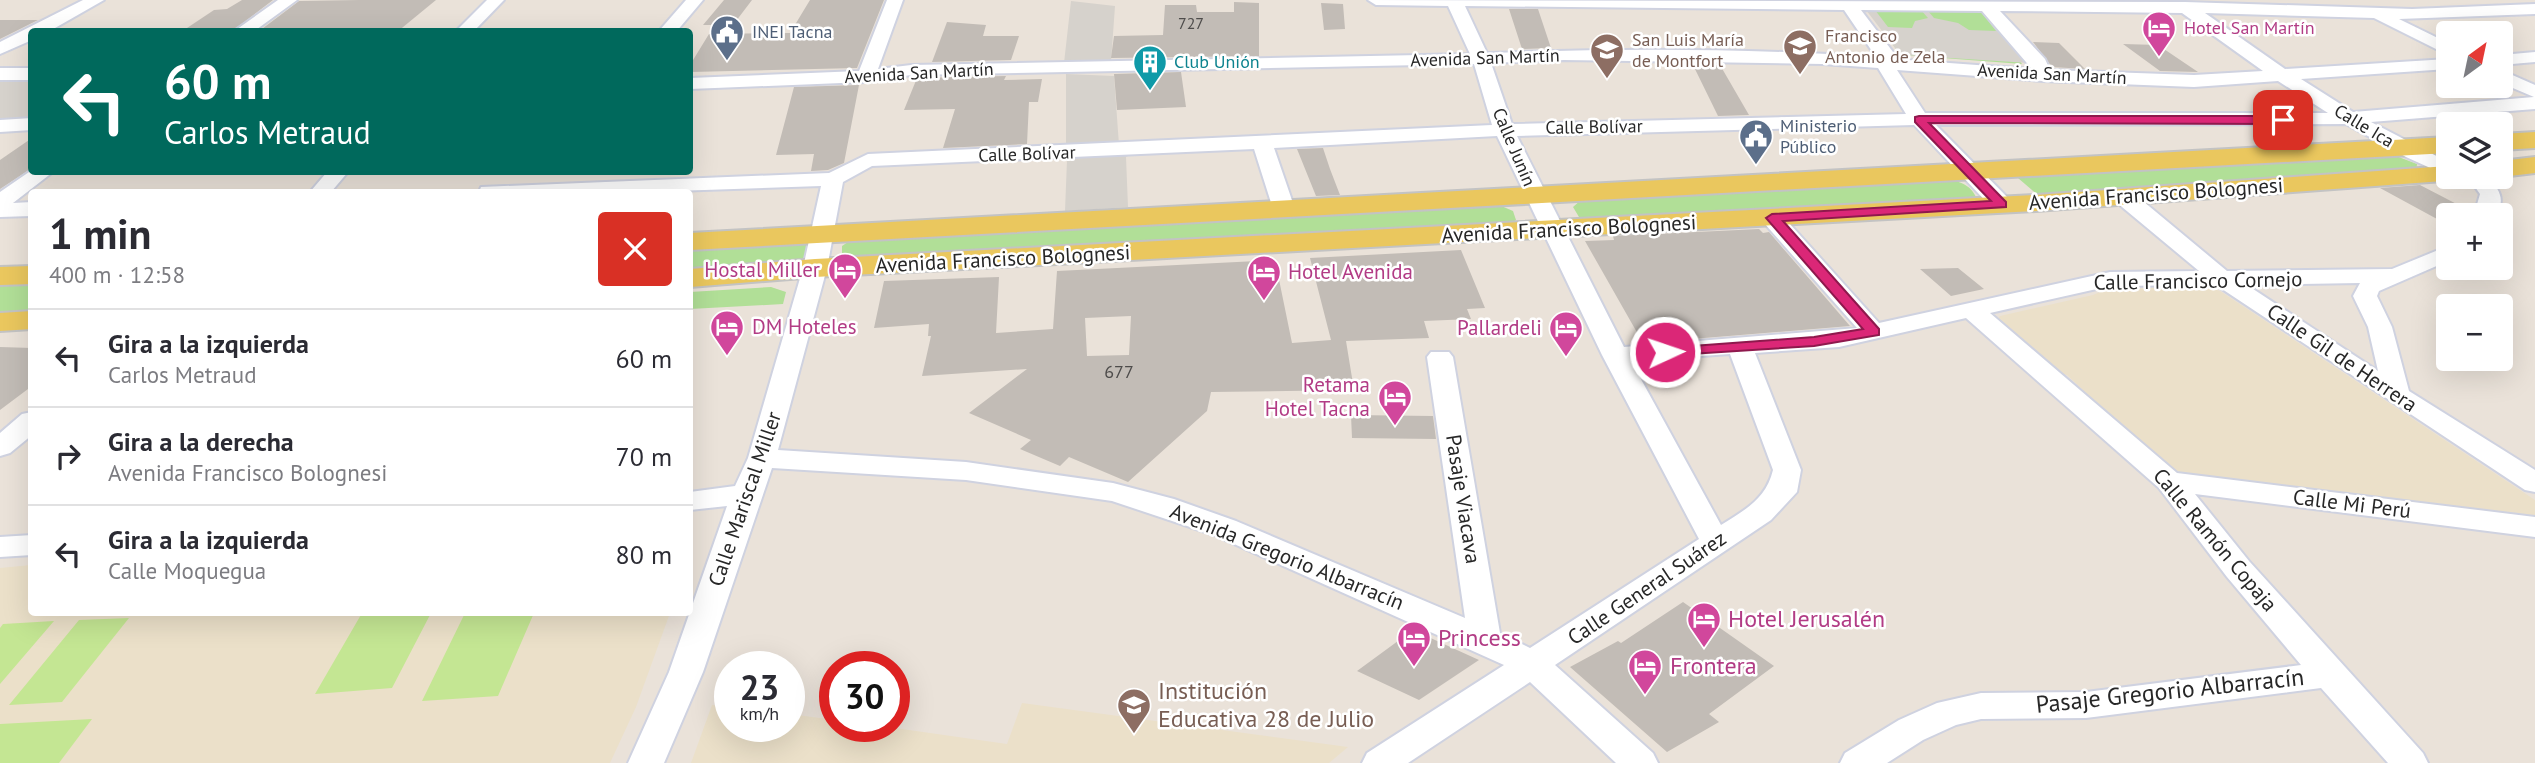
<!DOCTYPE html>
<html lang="es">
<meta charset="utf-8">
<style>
body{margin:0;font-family:"PT Sans",sans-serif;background:#f7f7f7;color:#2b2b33;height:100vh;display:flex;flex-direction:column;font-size:26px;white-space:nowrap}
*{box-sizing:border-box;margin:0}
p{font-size:23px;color:#7c7c81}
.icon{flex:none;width:38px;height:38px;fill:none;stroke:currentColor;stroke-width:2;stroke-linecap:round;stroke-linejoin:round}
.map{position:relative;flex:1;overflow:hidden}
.drawer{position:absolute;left:28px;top:189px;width:665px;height:427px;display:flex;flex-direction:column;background:#fff;border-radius:7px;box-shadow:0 7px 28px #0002}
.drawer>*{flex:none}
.guide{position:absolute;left:28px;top:28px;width:665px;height:147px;border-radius:7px;box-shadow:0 7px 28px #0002;background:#00695c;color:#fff;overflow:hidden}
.needle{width:46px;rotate:33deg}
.fabs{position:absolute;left:2436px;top:21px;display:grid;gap:14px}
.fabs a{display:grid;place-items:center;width:77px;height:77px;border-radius:7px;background:#fff;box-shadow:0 7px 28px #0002;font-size:35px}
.speed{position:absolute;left:714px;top:651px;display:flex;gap:14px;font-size:35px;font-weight:700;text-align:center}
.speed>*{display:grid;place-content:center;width:91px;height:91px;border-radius:50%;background:#fff;box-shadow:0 7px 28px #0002;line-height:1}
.speed small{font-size:18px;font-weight:400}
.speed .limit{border:10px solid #d22;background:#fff;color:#111}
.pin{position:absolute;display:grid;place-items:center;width:60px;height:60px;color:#fff;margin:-30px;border-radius:14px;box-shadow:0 4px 10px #0006}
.me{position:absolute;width:77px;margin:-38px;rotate:87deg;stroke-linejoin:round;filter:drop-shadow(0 0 5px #0008)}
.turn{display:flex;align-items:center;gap:24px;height:147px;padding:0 21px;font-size:32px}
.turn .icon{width:91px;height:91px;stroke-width:2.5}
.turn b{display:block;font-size:49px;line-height:60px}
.round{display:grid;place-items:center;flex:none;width:74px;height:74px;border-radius:7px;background:#f7f7f7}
.headline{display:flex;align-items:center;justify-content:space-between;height:119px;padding:0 21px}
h1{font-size:42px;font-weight:700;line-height:52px}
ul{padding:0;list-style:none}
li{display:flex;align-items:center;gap:21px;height:98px;padding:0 21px;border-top:2px solid #e1e1e2}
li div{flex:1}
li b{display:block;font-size:26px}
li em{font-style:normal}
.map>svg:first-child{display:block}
.education{fill:#ebe0c9}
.green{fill:#b1df97}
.pitch{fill:#c4e693}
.plaza{fill:#d6d2cc;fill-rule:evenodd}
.building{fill:#c2bcb6;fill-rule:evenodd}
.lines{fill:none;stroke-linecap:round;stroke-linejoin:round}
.minor-casing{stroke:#cfd2e0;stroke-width:4}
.major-casing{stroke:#c3c3c3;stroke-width:4}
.minor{fill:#fff;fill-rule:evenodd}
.major{fill:#eac75e;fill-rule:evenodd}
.route{fill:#db2777;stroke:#8e194d;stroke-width:2}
.labels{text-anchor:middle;stroke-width:5;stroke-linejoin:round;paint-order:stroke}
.far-number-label{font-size:16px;fill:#4e4c4b}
.far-hotel-label{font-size:18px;fill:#b23c85;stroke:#fff;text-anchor:start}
.far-service-label{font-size:18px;fill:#4e5e75;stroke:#fff;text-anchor:start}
.far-education-label{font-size:18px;fill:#785e54;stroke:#fff;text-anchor:start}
.far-street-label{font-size:18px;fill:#272727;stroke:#fff}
.far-culture-label{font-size:18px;fill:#0d838f;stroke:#fff;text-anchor:start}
.number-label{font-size:18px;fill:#4e4c4b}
.street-label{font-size:21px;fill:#272727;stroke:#fff}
.hotel-label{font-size:21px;fill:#b23c85;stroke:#fff;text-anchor:end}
.near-hotel-label{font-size:24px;fill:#b23c85;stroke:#fff;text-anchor:start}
.near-education-label{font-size:24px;fill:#785e54;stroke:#fff;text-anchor:start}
.near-street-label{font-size:24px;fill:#272727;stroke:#fff}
</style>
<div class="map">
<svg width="2535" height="763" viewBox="0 0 2535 763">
<rect width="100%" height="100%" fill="#eae2d9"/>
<path class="education" d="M 2199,285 L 2220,291 L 2535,500 L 2535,519 L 2168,472 L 2081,397 L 2083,390 L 2067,375 L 2052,371 L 1996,321 L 2000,316 L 2093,295 L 2102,291 Z
M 31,565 L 32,612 L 670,613 L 636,707 L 610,763 L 0,763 L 0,568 Z
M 1022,703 L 1348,747 L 1329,763 L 691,763 L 712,705 L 730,707 L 730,726 L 789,726 L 789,714 L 835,720 L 835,726 L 881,726 L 1007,744 Z"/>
<path class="green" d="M 1866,8 L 1988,11 L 2022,64 L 1903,55 L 1899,53 Z
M 2396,156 L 2417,164 L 2416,172 L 2039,196 L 2018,178 L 2021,173 Z
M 1936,177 C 1952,180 1969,181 1976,197 L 1963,203 L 1595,222 L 1579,217 L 1573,207 L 1581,200 Z
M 1499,205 L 1513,211 L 1516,220 L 1505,228 L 851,261 L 842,255 L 842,246 L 854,238 Z
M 806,240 L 812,248 L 805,260 L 792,265 L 690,271 L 690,248 Z
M 0,281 L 31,281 L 31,314 L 0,316 Z
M 771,287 L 786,292 L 783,304 L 690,309 L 690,292 Z"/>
<path class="pitch" d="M 362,613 L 431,613 L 392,688 L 315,694 Z
M 465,613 L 534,613 L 498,696 L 422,701 Z
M 129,618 L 62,702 L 9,705 L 79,620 Z
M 54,621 L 0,684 L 0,628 L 3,624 Z
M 92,719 L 59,763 L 0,763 L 0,724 Z"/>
<path class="plaza" d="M 1071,1 L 1115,6 L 1111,62 L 1064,63 Z
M 1866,10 L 1985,10 L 2029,63 L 1903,55 L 1899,53 ZM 1875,10 L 1921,10 L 1928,18 L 1915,21 L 1912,28 L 1888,27 ZM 1928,11 L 1981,12 L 1996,31 L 1969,30 L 1958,23 L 1934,18 Z
M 1066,74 L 1114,76 L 1119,145 L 1066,147 Z
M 0,80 L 31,81 L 31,120 L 0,122 Z
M 1132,154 L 1126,157 L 1128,207 L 1065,211 L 1067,160 L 1060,157 Z"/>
<path class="building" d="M 242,0 L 273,0 L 231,32 L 181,32 L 214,10 L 227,9 Z
M 359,0 L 436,0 L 397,32 L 258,32 L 299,1 Z
M 724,0 L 752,0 L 733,25 L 703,25 Z
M 810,0 L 884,0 L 857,68 L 690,72 L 690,65 L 709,34 L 790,33 Z
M 1234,2 L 1259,3 L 1259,56 L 1111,58 L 1114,36 L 1163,35 L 1165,5 L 1196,5 L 1197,12 L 1234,12 Z
M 1321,3 L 1343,4 L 1345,29 L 1324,30 Z
M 1509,9 L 1538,9 L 1551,48 L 1522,49 Z
M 0,20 L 38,20 L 0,39 Z
M 947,22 L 986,25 L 983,36 L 1019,36 L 1011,60 L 932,62 Z
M 2033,42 L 2059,43 L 2085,69 L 2052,67 Z
M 2123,44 L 2158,45 L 2198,72 L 2160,71 Z
M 1693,65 L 1720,65 L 1749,115 L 1718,116 Z
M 1181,72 L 1186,107 L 1117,110 L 1114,74 Z
M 1006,76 L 1004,80 L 1042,79 L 1038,102 L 1029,102 L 1027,144 L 943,148 L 955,109 L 904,110 L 917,78 Z
M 859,85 L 844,163 L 828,170 L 811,171 L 814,154 L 776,155 L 794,87 Z
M 32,138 L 32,168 L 0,189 L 0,160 Z
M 1323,148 L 1330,169 L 1340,195 L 1316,196 L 1297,149 Z
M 2420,185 L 2472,212 L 2472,215 L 2448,215 L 2448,225 L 2380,188 Z
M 1759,229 L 1763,233 L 1769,232 L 1850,326 L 1643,343 L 1585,241 L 1614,240 L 1613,236 Z
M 1461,250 L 1485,308 L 1467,309 L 1471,319 L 1424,321 L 1429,338 L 1346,341 L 1354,390 L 1211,392 L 1207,411 L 1128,482 L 1069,457 L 1060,466 L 1020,449 L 1031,440 L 969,413 L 1027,369 L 922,376 L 931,336 L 928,336 L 929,324 L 874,328 L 884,281 L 999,277 L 996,333 L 1053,329 L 1057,271 L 1275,260 L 1292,343 L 1331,340 L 1310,258 ZM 1131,316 L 1129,355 L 1087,356 L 1085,318 Z
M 1958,268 L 1984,289 L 1951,296 L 1920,269 Z
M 0,347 L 32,348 L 32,386 L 0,410 Z
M 1351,415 L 1433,416 L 1436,439 L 1352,438 Z
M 1683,602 L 1774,666 L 1709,714 L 1719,722 L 1667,752 L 1570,667 L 1618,641 L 1621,643 Z
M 1413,630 L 1479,660 L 1419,700 L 1357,671 Z"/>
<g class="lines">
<g class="minor-casing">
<path id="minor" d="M 83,0 L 104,0 L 48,32 L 32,32 L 32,40 L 0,54 L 0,42 Z
M 278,0 L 297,0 L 253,32 L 233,32 Z
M 487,0 L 504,0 L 473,32 L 455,32 Z
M 686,0 L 703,0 L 676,32 L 658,32 Z
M 887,0 L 903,0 L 878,69 L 911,65 L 1470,54 L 1448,6 L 1376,5 L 1368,0 L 2185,2 L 2412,9 L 2535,4 L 2535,14 L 2399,19 L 2448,43 L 2448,55 L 2374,18 L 2205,13 L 2285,69 L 2448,59 L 2448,69 L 2301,79 L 2353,112 L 2534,97 L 2501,83 L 2501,70 L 2535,85 L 2535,109 L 2371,122 L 2448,162 L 2448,176 L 2406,157 L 2346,124 L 1936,125 L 2010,200 L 2013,205 L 2010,210 L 1994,210 L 1914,125 L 1517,136 L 1624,347 L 1857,328 L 1764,223 L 1761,218 L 1764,213 L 1780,213 L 1879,323 L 2110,272 L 2199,271 L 2116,202 L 2113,197 L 2116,192 L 2132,192 L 2227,271 L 2392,269 L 2448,246 L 2448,261 L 2379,291 L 2377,296 L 2392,327 L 2409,391 L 2535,470 L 2535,492 L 2525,490 L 2216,285 L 2110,286 L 1990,313 L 2177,473 L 2535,517 L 2535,537 L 2195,494 L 2249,561 L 2423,753 L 2428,763 L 2388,763 L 2321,688 L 2086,718 L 1981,719 L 1956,725 L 1923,740 L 1887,763 L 1840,763 L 1845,753 L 1899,720 L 1937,703 L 1981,693 L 2086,692 L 2301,665 L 2227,577 L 2159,488 L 1966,318 L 1839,347 L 1755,353 L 1801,470 L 1797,492 L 1771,520 L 1555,665 L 1653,753 L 1658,763 L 1616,763 L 1530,682 L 1408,763 L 1362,763 L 1367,753 L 1504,665 L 1214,535 L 1112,501 L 966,480 L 772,468 L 703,672 L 664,763 L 628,763 L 669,672 L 727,506 L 690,510 L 690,492 L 735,486 L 748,458 L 803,268 L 821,186 L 644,192 L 479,192 L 481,187 L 829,173 L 868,154 L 1492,125 L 1474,64 L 911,75 L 866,82 L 690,89 L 690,78 L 859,71 ZM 1465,6 L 1844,10 L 1876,57 C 1747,48 1616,48 1487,53 ZM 1861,10 L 1982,11 L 2032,69 L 1894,59 L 1893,52 ZM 2000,11 L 2182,13 L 2263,71 L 2194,75 L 2050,70 L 2045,59 ZM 1564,60 L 1823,64 L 1878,68 L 1906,114 L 1512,124 L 1491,63 ZM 1897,70 L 2043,81 L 2194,87 L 2278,81 L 2328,113 L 1925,113 ZM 1497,136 L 1602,355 L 1699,539 L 1530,648 L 1500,633 L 1453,357 L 1449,352 L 1431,352 L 1427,357 L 1465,618 L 1236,521 L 1174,499 L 1113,483 L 966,462 L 778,450 L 827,268 L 843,182 L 872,166 L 1254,149 L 1273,209 L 1284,216 L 1295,209 L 1274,148 ZM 2360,283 L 2353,296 L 2368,327 L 2378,371 L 2247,285 ZM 1730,354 L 1773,470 C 1766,499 1745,510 1721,525 L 1631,361 Z
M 2535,52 L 2535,62 L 2501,65 L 2501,55 Z
M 0,68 L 32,68 L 32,80 L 0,80 Z
M 32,118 L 32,130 L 0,132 L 0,120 Z
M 32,170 L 53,172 L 13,203 L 32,202 L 32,216 L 0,217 L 0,192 Z
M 327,172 L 348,172 L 331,192 L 310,192 Z
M 2468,177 L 2489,177 C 2499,190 2506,199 2496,215 L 2474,215 L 2480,194 Z
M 32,412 L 32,435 L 10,453 L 0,456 L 0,433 L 22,414 Z
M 32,535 L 32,555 L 0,557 L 0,537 Z"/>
</g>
<g class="major-casing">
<path id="major" d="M 2535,132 L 2535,148 L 2501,150 L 2501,134 Z
M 2448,137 L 2448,153 L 690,250 L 690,233 Z
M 2535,157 L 2535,173 L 2501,177 L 2500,177 L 2501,161 Z
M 2448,166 L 2448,177 L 2459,177 L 2457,180 L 2036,211 L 815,277 L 690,287 L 690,269 L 815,259 L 2036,195 Z
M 32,266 L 32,284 L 0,285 L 0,267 Z
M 32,311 L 32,329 L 0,331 L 0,313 Z"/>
</g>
<use href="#minor" class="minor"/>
<use href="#major" class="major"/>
</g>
<path class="route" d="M 1919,116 L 2283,116 L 2288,120 L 2283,124 L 1929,123 L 2006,202 L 2006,207 L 1783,221 L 1879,329 L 1879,335 L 1814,346 L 1659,356 L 1657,352 L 1665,348 L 1814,337 L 1863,329 L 1766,218 L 1772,214 L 1991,201 L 1915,122 L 1915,117 Z"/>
<defs>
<g id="hotel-pin" transform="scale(1.75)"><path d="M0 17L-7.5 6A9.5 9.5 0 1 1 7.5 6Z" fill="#d1479c" stroke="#fff"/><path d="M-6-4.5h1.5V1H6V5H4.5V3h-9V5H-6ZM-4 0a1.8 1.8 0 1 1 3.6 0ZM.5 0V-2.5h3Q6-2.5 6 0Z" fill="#fff"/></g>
<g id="civic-pin" transform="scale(1.75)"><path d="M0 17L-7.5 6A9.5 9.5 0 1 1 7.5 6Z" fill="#5c6f8a" stroke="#fff"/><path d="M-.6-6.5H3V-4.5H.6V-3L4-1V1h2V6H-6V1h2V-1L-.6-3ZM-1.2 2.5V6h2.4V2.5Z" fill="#fff"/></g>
<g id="school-pin" transform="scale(1.75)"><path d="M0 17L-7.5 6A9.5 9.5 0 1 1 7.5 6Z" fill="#8d6e63" stroke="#fff"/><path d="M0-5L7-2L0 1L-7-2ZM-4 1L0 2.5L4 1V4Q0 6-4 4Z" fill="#fff"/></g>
<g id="building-pin" transform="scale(1.75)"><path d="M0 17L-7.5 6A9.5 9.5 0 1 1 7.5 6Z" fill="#0f9aa8" stroke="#fff"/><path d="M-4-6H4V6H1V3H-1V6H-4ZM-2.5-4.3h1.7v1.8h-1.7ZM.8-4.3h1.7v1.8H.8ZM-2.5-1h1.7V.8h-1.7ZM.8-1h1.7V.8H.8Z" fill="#fff"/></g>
</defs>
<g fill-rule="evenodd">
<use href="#hotel-pin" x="2159" y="28"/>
<use href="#civic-pin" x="727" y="32"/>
<use href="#school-pin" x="1800" y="46"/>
<use href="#school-pin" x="1607" y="50"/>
<use href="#building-pin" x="1150" y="62"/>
<use href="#civic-pin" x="1756" y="136"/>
<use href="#hotel-pin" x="845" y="270"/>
<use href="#hotel-pin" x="1264" y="272"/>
<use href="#hotel-pin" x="727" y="327"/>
<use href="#hotel-pin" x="1566" y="328"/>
<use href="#hotel-pin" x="1395" y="397"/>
<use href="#hotel-pin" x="1704" y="619"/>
<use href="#hotel-pin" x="1414" y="638"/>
<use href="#hotel-pin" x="1645" y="666"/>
<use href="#school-pin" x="1134" y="705"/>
</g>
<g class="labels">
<g class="far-number-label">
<text x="1191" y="29">727</text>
</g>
<g class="far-hotel-label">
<text x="2184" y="34">Hotel San Martín</text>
</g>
<g class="far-service-label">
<text x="752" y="38">INEI Tacna</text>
<text x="1780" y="132">Ministerio<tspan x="1780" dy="21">Público</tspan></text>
</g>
<g class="far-education-label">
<text x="1825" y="42">Francisco<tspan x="1825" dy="21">Antonio de Zela</tspan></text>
<text x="1632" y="46">San Luis María<tspan x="1632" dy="21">de Montfort</tspan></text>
</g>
<g class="far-street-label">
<text transform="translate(1485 58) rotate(-2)" y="6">Avenida San Martín</text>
<text transform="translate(919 73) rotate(-3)" y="6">Avenida San Martín</text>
<text transform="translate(2052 74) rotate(3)" y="6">Avenida San Martín</text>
<text transform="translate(2364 126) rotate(31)" y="6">Calle Ica</text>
<text transform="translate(1594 127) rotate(-1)" y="6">Calle Bolívar</text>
<text transform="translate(1514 147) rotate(67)" y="6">Calle Junín</text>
<text transform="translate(1027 154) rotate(-2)" y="6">Calle Bolívar</text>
</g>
<g class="far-culture-label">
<text x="1174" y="68">Club Unión</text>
</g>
<g class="number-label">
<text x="1119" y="378">677</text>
</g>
<g class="street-label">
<text transform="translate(2156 194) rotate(-4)" y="7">Avenida Francisco Bolognesi</text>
<text transform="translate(1569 229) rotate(-3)" y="7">Avenida Francisco Bolognesi</text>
<text transform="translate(1003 259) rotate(-3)" y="7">Avenida Francisco Bolognesi</text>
<text transform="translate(2198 281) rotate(-1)" y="7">Calle Francisco Cornejo</text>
<text transform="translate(2342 358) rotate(34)" y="7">Calle Gil de Herrera</text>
<text transform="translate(745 499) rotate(-71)" y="7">Calle Mariscal Miller</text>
<text transform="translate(1463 499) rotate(81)" y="7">Pasaje Viacava</text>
<text transform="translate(2352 504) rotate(7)" y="7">Calle Mi Perú</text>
<text transform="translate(2215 540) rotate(50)" y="7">Calle Ramón Copaja</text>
<text transform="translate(1287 557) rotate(22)" y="7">Avenida Gregorio Albarracín</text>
<text transform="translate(1647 588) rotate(-34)" y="7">Calle General Suárez</text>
</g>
<g class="hotel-label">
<text x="820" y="277">Hostal Miller</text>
<text x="1288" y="279" text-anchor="start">Hotel Avenida</text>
<text x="752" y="334" text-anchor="start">DM Hoteles</text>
<text x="1542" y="335">Pallardeli</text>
<text x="1370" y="392">Retama<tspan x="1370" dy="24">Hotel Tacna</tspan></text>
</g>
<g class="near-hotel-label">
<text x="1728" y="627">Hotel Jerusalén</text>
<text x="1438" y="646">Princess</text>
<text x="1670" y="674">Frontera</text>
</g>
<g class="near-education-label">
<text x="1158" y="699">Institución<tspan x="1158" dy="28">Educativa 28 de Julio</tspan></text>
</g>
<g class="near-street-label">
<text transform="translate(2170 691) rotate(-6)" y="8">Pasaje Gregorio Albarracín</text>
</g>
</g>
</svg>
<div class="fabs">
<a><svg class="needle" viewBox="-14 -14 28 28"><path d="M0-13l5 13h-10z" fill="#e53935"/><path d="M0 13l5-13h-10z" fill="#7c7c81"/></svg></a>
<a><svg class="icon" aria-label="layers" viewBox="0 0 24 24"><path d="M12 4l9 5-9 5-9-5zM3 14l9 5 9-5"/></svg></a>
<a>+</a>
<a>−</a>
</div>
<div class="speed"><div>23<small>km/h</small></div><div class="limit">30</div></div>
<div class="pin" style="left:2283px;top:120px;background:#d93025"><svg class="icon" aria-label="arrive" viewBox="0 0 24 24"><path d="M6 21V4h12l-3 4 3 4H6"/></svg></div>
<svg class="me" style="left:1665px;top:352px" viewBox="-20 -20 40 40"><circle r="17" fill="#db2777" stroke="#fff" stroke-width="3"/><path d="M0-11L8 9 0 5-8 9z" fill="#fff"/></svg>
<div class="guide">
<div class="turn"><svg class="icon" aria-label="left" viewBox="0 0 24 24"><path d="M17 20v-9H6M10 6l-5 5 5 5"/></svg><div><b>60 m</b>Carlos Metraud</div></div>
</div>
<section class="drawer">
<div class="headline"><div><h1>1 min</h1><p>400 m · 12:58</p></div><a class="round" style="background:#d93025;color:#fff"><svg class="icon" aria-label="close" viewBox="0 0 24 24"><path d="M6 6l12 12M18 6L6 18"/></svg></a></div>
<ul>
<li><svg class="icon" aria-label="left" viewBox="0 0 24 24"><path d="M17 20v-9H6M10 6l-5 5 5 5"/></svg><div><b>Gira a la izquierda</b><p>Carlos Metraud</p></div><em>60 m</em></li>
<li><svg class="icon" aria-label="right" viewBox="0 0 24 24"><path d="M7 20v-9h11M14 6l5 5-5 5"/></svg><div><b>Gira a la derecha</b><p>Avenida Francisco Bolognesi</p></div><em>70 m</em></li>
<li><svg class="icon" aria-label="left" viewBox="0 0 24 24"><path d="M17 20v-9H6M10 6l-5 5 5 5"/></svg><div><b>Gira a la izquierda</b><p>Calle Moquegua</p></div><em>80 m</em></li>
</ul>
</section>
</div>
